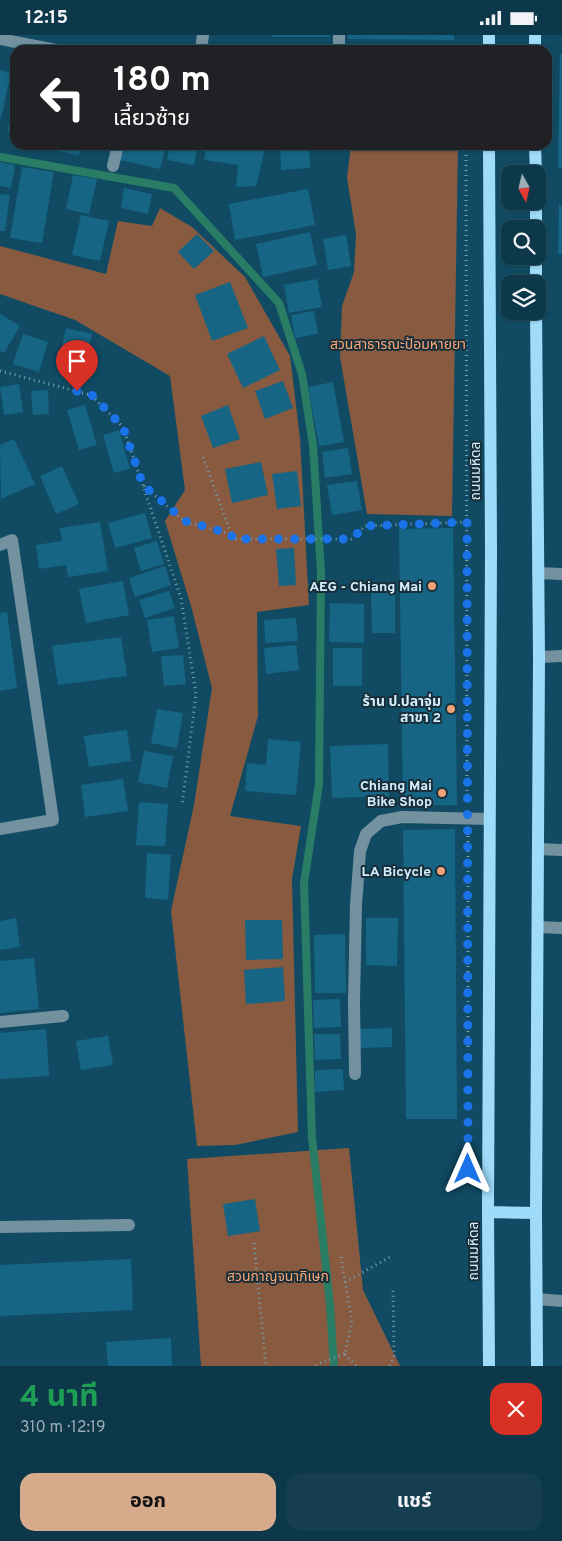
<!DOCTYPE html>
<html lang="th">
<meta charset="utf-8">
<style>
body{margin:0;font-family:Overpass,"Noto Sans Thai",sans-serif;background:#153f51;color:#f1f3f6;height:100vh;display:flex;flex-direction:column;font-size:19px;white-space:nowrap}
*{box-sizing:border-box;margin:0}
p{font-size:16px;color:#9aacb5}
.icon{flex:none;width:28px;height:28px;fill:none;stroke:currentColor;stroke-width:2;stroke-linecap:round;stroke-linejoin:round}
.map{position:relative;height:1331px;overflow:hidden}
.drawer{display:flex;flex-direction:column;background:#0c384a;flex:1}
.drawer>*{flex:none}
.hud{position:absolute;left:10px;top:10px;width:542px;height:105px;border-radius:15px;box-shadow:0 1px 4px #0004,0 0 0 1px #2c5262;background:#202124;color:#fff;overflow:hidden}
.needle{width:32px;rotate:172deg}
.buttons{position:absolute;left:501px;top:130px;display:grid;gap:10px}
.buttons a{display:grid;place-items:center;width:45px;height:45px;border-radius:10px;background:#0c384a;box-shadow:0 1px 4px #0004,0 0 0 1px #2c5262;font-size:25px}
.pin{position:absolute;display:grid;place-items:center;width:42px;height:42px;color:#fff;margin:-51px -21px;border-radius:50% 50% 50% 0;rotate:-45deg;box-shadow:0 0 5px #0007}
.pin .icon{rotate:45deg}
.me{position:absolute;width:55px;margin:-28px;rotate:0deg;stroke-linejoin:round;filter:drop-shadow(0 0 4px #0008)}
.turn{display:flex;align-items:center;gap:18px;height:105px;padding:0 20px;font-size:22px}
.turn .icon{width:65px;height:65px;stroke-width:2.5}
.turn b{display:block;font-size:35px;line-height:42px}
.round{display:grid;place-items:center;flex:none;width:52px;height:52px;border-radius:15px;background:#153f51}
.summary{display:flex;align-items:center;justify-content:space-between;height:85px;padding:0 20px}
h1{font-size:30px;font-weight:700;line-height:38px;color:#1e9e55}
.cta{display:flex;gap:10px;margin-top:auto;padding:10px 20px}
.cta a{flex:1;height:58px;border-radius:15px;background:#d6ab8b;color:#111;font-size:20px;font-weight:700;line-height:58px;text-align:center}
.cta a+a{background:#153f51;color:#f1f3f6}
.status{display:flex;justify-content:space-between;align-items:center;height:35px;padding:0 25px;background:#0c384a;direction:ltr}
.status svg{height:14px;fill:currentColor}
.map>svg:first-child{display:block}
.green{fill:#885a40}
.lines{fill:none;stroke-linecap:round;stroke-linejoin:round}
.stream{stroke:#2a7d65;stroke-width:8}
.building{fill:#166585}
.path{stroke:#76a0b3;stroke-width:3;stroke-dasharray:1 4;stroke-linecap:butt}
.minor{stroke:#7491a0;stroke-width:12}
.major{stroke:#9fdcfa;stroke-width:12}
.route{stroke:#1a73e8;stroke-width:9;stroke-dasharray:0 16.2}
.poi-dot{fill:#efa377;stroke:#182e39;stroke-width:2}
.labels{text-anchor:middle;stroke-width:4;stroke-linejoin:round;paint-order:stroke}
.park-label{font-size:14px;fill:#fba776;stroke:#182e39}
.street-label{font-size:14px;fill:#d3eefd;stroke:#182e39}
.poi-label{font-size:14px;font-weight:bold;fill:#d3eefd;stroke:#182e39;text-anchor:end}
</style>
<div class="status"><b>12:15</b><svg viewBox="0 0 49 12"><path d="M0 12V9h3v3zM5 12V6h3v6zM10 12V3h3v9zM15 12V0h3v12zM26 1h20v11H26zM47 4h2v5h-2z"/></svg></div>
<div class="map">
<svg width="562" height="1331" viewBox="0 0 562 1331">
<rect width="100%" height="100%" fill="#104b63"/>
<path class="green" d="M 351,110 L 458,110 L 452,481 L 367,479 L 340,322 L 342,271 L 354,237 L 356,199 L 347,143 Z
M 160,173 L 192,192 L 245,242 L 290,321 L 300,403 L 309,570 L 257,577 L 258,681 L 230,781 L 301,791 L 292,844 L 298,1097 L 235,1110 L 197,1111 L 171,876 L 194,770 L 212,653 L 191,571 L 165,486 L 185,455 L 170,341 L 75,285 L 0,259 L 0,211 L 106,239 L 118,186 L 152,191 Z
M 349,1113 L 363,1255 L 400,1331 L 201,1331 L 187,1124 Z"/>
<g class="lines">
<path class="stream" d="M 0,122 L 174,153 L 279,268 L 302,339 L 313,410 L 321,538 L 319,749 L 304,848 L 312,1102 L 330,1270 L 334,1331"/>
</g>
<path class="building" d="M 272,0 L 330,0 L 330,2 L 272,2 Z
M 348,0 L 454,0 L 454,5 L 348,4 Z
M 560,19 L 562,19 L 562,133 L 558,133 Z
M 0,35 L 11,38 L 1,83 L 0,83 Z
M 14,64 L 15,64 L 15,98 L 7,97 Z
M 49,110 L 81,110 L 79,120 L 48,114 Z
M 92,110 L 112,110 L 111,114 Z
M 123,110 L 166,110 L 160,134 L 120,125 Z
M 170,110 L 198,110 L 194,130 L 167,125 Z
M 207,110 L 266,110 L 256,151 L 236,152 L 238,130 L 204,125 Z
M 280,110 L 309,110 L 310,133 L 281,135 Z
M 0,127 L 15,130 L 11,153 L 0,151 Z
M 22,132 L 54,137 L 42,208 L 10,203 Z
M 73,140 L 97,144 L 89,179 L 66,174 Z
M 124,153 L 152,159 L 148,179 L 121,173 Z
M 308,154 L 315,190 L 235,205 L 229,169 Z
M 0,159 L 10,160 L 5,196 L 0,196 Z
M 559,169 L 562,172 L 562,219 L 558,219 Z
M 81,180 L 109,186 L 100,226 L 72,220 Z
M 310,197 L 317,230 L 263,242 L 256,209 Z
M 197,199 L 214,216 L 194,234 L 178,217 Z
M 346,200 L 351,231 L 328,235 L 323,204 Z
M 317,244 L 322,272 L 289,278 L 284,250 Z
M 230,247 L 248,293 L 212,306 L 195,260 Z
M 314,276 L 318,299 L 295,303 L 291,280 Z
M 0,279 L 20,291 L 4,318 L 0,316 Z
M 66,293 L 92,299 L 85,330 L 59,324 Z
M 23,299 L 48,307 L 39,337 L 13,329 Z
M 264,301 L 280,335 L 243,353 L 227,319 Z
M 283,346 L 293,373 L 265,384 L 255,356 Z
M 333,347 L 344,407 L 319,411 L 308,352 Z
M 19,349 L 23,377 L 4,380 L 0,352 Z
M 48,355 L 49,379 L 33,380 L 31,356 Z
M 85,370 L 97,410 L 79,415 L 67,375 Z
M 228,370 L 240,404 L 213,413 L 201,381 Z
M 119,395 L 130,434 L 114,438 L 103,400 Z
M 14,404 L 35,449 L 1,464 L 0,410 Z
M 348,413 L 352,439 L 325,443 L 322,417 Z
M 261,427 L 268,460 L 232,468 L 225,434 Z
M 62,431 L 79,469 L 56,479 L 40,441 Z
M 297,436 L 301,471 L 277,474 L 272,439 Z
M 357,446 L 362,475 L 332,480 L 327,450 Z
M 145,478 L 152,503 L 115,513 L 108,488 Z
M 100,487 L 108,536 L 68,542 L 66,530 L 39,534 L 36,510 L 62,506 L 60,493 Z
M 453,493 L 457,770 L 403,771 L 399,494 Z
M 157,506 L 164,529 L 141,536 L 134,513 Z
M 294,513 L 296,550 L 279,551 L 276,514 Z
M 165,531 L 171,550 L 135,562 L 129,543 Z
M 123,546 L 129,580 L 86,588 L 79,554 Z
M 169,556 L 175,573 L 145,583 L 139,565 Z
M 395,557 L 395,598 L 372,598 L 371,558 Z
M 330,568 L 364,569 L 364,608 L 329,607 Z
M 7,577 L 17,653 L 0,656 L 0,578 Z
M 174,581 L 179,613 L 152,617 L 147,585 Z
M 296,583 L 298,606 L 265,608 L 264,585 Z
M 121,602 L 127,641 L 58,650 L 52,611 Z
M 296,610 L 299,635 L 266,639 L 264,613 Z
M 333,613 L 362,613 L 362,651 L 333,651 Z
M 183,620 L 186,649 L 164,651 L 161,621 Z
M 157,674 L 183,678 L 177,713 L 151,708 Z
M 127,695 L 131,726 L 89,732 L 84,701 Z
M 268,704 L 301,707 L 296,760 L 245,756 L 247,728 L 266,730 Z
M 388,709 L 389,761 L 332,763 L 330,711 Z
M 144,716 L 173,721 L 167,753 L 138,747 Z
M 123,744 L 128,776 L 85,782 L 81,750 Z
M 139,767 L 168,769 L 165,811 L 136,810 Z
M 455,794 L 457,1084 L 406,1084 L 403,795 Z
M 147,818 L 171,820 L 168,865 L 145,863 Z
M 16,883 L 20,912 L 0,915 L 0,886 Z
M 366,883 L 398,883 L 397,931 L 366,930 Z
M 245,885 L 282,885 L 283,924 L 246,925 Z
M 345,899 L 346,958 L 315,958 L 314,900 Z
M 34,923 L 39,974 L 0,978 L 0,926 Z
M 283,932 L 285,966 L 246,969 L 244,935 Z
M 340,964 L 341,992 L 314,993 L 313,965 Z
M 392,993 L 392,1012 L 360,1013 L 359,994 Z
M 46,994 L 49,1041 L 0,1044 L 0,998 Z
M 314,999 L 340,999 L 341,1024 L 315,1025 Z
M 108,1001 L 113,1030 L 81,1035 L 76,1006 Z
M 343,1034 L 344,1055 L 315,1057 L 315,1035 Z
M 255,1164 L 260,1196 L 228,1201 L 223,1169 Z
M 131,1224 L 133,1275 L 0,1281 L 0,1230 Z
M 171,1303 L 172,1331 L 108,1331 L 106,1307 Z"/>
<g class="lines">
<path class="path" d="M 466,110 L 467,767
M 0,336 L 91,360 L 123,392 L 181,563 L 196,659 L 182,771
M 203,422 L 233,504 L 351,504 L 365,491 L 468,487
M 144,451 L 185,487 L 231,499
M 468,801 L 468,1012
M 254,1208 L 266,1331
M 341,1222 L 352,1286 L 345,1319
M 345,1247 L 392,1221
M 345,1319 L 356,1331
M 316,1331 L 320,1328 L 345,1319
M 390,1331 L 394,1321 L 393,1252"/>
<path class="minor" d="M 339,0 L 339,15
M 0,4 L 56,15
M 201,15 L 203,0
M 113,131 L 118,110
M 0,510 L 12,505 L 53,785 L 0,794
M 538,538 L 562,539
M 539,622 L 562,621
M 538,814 L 562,815
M 538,892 L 562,893
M 0,987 L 63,981
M 355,1039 L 354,965 L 356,870 L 360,816 L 366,799 L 381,786 L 402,782 L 489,784
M 0,1192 L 129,1190
M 537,1264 L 562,1266"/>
<path class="major" d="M 489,0 L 489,15
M 535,0 L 535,15
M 489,110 L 491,516 L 488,1177 L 489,1331
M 535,110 L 536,139
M 536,166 L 536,194
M 536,221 L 536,249
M 536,276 L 539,622 L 536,1178 L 537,1331
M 488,1177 L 536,1178"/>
</g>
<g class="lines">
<path class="route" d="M 77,356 L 92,360 L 123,392 L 143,450 L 185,486 L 231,499 L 233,504 L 351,504 L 366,491 L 467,487 L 468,1134"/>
</g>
<g class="poi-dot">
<circle cx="432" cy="551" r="5"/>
<circle cx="451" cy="674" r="5"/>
<circle cx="442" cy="758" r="5"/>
<circle cx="441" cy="836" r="5"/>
</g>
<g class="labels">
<g class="park-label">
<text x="398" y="314">สวนสาธารณะป้อมหายยา</text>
<text x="278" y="1246">สวนกาญจนาภิเษก</text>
</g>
<g class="street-label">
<text transform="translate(475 436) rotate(-90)" y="5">ถนนมหิดล</text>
<text transform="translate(473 1216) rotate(-90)" y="5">ถนนมหิดล</text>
</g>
<g class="poi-label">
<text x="422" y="556">AEG - Chiang Mai</text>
<text x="441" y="671">ร้าน ป.ปลาจุ่ม<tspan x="441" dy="16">สาขา 2</tspan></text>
<text x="432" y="755">Chiang Mai<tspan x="432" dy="16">Bike Shop</tspan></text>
<text x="431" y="841">LA Bicycle</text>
</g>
</g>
</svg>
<div class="buttons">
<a><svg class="needle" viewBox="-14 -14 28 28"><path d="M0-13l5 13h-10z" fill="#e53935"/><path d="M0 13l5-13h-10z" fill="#9aacb5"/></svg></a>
<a><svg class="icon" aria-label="search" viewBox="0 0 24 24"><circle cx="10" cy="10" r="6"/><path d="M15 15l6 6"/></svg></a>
<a><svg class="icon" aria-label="layers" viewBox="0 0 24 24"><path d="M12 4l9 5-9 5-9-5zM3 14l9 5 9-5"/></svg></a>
</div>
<div class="pin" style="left:77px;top:356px;background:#d93025"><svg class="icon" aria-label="arrive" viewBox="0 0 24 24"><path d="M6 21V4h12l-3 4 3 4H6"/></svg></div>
<svg class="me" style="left:468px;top:1134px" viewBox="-20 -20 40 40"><path d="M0-17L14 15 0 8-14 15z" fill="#1a73e8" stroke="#fff" stroke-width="4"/></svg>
<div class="hud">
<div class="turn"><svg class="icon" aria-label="left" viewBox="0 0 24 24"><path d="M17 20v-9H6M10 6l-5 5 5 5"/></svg><div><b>180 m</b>เลี้ยวซ้าย</div></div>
</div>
</div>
<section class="drawer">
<div class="summary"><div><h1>4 นาที</h1><p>310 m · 12:19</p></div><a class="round" style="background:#d93025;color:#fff"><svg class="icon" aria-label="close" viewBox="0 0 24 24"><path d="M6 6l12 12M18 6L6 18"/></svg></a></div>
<div class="cta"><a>ออก</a><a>แชร์</a></div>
</section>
